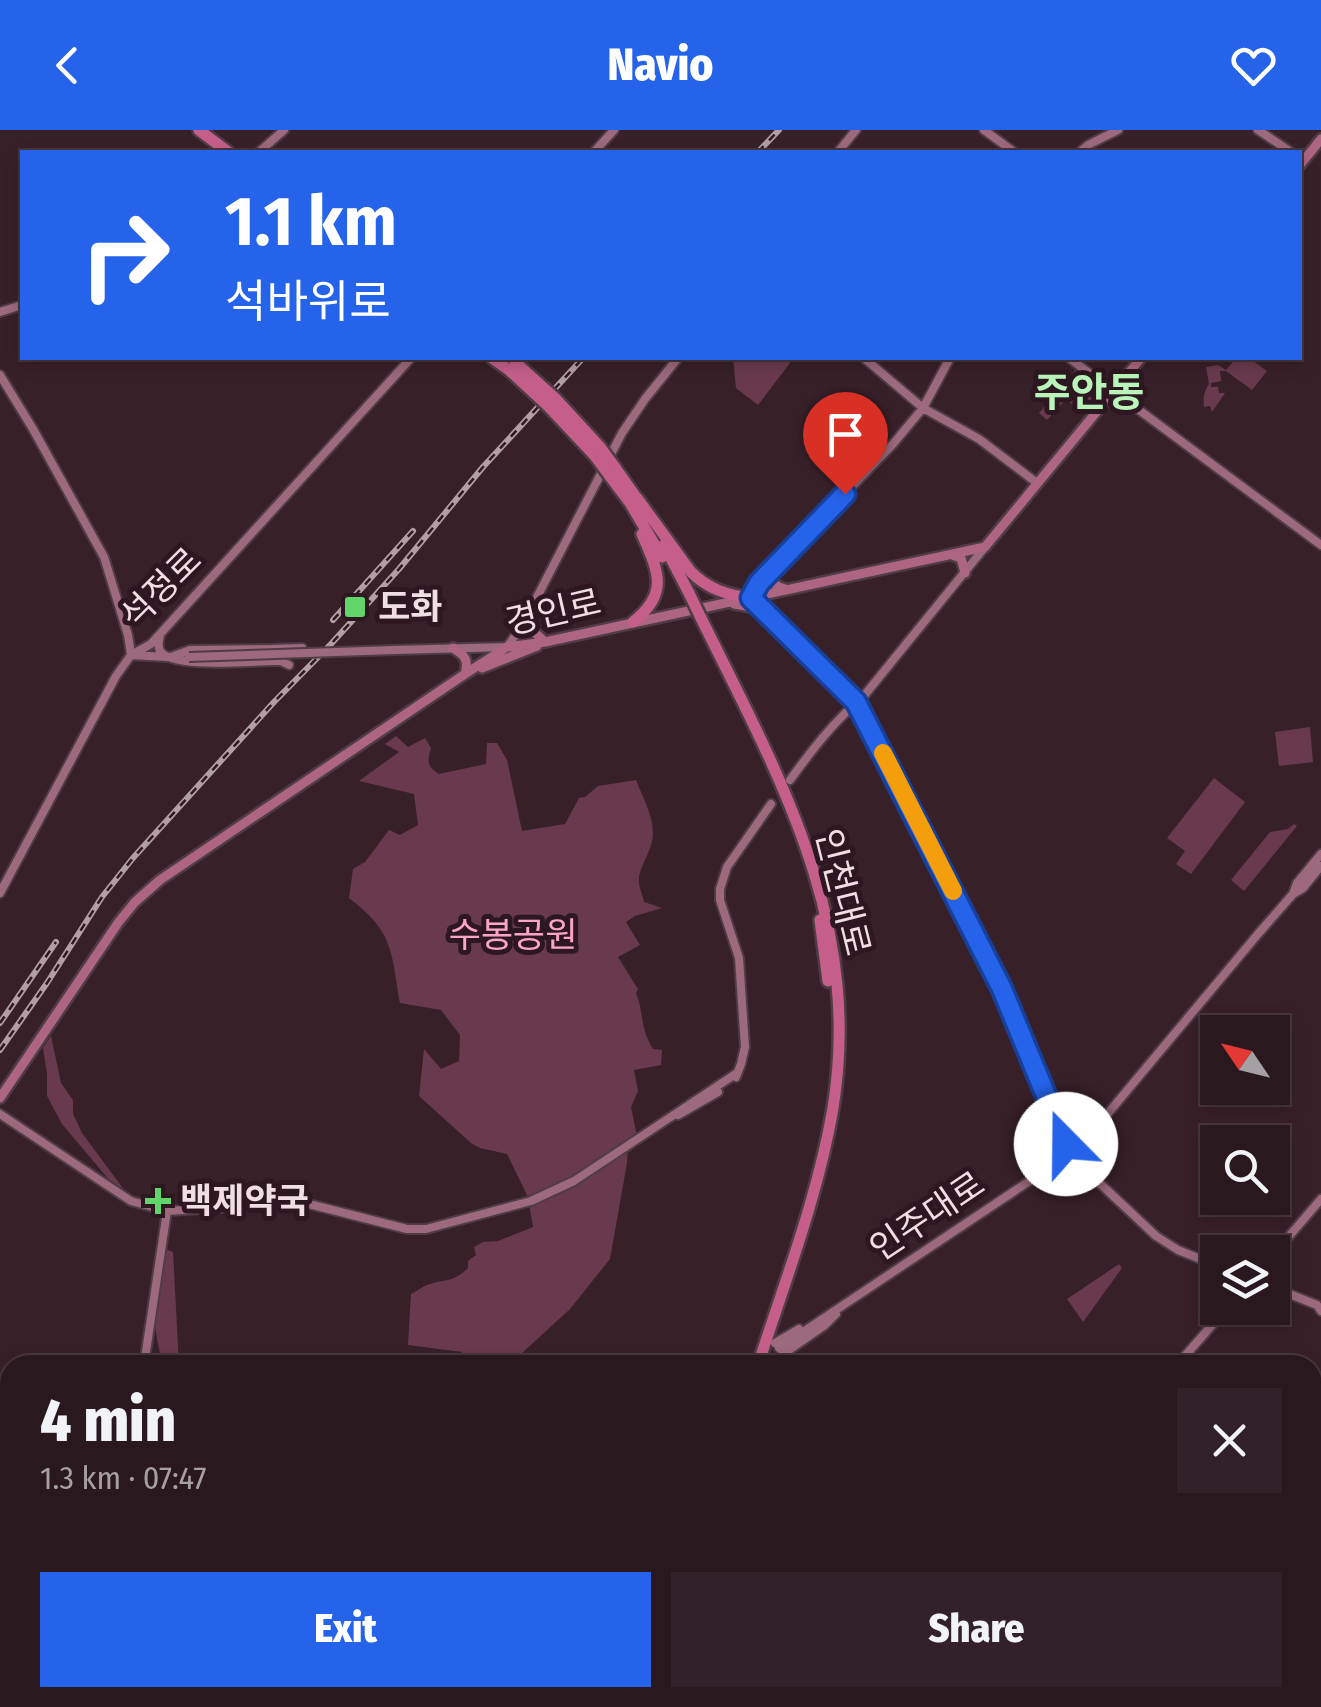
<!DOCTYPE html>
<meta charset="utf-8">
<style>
body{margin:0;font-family:"Fira Sans Condensed","Noto Sans KR",sans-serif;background:#322128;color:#f1f3f6;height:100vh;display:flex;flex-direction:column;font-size:38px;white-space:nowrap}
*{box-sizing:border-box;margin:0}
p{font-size:32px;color:#a5a0a4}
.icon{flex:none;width:55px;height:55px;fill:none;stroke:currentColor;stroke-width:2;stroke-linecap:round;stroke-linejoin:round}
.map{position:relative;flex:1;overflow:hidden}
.details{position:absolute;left:0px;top:1225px;width:1322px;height:352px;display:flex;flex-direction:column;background:#2a181f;border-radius:30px 30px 0 0;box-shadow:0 5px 15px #0003,0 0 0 2px #46373d}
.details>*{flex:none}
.guide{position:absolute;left:20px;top:20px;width:1282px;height:210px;border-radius:0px;box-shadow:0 5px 15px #0003,0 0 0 2px #46373d;background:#2563eb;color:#fff;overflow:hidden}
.needle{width:65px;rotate:305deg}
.tools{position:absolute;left:1200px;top:885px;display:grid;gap:20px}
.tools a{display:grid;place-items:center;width:90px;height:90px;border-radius:0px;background:#2a181f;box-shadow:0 5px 15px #0003,0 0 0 2px #46373d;font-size:50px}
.pin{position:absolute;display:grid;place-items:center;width:85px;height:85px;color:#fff;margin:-102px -42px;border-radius:50% 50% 50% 0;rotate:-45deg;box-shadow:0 0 10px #0007}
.pin .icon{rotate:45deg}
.me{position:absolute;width:110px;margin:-55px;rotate:338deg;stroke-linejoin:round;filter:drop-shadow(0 0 8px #0008)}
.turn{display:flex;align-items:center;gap:35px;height:210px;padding:0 40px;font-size:45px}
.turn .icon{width:130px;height:130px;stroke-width:2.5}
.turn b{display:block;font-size:70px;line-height:85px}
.round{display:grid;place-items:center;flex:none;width:105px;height:105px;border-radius:0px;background:#322128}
.head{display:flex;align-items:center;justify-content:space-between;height:170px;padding:0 40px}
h1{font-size:60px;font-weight:800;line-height:75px}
.action{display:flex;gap:20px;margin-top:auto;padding:20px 40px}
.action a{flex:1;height:115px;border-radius:0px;background:#2563eb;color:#fff;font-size:40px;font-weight:800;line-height:115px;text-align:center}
.action a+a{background:#322128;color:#f1f3f6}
header{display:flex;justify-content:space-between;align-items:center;height:130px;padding:0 40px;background:#2563eb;color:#fff;font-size:45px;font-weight:800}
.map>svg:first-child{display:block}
.green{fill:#693a4d}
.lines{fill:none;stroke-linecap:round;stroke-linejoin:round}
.secondary-casing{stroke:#503c44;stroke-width:12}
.primary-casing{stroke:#503c44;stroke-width:14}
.highway-casing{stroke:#503c44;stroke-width:16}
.secondary{stroke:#9c697d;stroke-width:8}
.primary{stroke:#ad6582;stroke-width:9}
.highway{stroke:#c55f8a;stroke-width:11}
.rail-casing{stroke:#b29fa6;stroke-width:6}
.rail{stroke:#2d1720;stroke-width:2.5;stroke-dasharray:8;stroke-linecap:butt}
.secondary-bridge-casing{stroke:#503c44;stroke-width:12;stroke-linecap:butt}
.highway-bridge-casing{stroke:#503c44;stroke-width:16;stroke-linecap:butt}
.secondary-bridge{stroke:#9c697d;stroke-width:8}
.highway-bridge{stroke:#c55f8a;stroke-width:11}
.route-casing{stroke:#184099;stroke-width:25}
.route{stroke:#2563eb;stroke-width:18}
.slow{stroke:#f59e0b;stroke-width:18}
.poi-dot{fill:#61d46a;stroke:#2d1720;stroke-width:4}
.labels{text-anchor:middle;stroke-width:10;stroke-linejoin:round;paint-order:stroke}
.street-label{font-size:35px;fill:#efdee4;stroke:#2d1720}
.poi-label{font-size:35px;font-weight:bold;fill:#efdee4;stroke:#2d1720;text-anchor:start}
.park-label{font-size:35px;fill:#fca4c6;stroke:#2d1720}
.quarter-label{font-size:40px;font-weight:bold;fill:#b9f5ba;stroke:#2d1720}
</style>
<header><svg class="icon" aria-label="back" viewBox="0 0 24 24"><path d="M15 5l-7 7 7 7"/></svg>Navio<svg class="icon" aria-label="heart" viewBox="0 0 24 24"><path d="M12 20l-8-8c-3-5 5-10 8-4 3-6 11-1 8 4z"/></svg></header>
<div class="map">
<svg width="1321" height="1577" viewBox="0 0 1321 1577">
<rect width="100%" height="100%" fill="#382029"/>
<path class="green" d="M 733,228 L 783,228 L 790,233 L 758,275 L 736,258 Z
M 1236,228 L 1249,228 L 1267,241 L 1252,260 L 1226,241 L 1220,241 L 1221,251 L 1211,253 L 1211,257 L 1218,257 L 1219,263 L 1225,263 L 1212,282 L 1210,276 L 1204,277 C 1203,267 1204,262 1209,254 L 1206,237 L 1218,235 L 1226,240 Z
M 1075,240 L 1097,259 L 1098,266 L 1083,283 L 1066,269 L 1047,290 L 1039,283 Z
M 1310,597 L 1313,632 L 1279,636 L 1275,602 Z
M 396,606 L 408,617 L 425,608 L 431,618 C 427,632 427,636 439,644 L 486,634 L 487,613 L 497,613 L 507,630 L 522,701 L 565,694 L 579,668 L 585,667 L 598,656 L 636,650 C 642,666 653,685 653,703 C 653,721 639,736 639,749 C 638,756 643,765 644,772 L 662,778 L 635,786 L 626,792 L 640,815 L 618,827 L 638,859 L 636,863 C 644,883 640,899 653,919 L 662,920 L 661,935 L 634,940 L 638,961 L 631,977 L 637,1006 L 628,1013 L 627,1033 L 610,1129 L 570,1179 L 509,1235 L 464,1235 L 462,1222 L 408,1215 L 411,1164 C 417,1161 422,1157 427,1155 C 446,1148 451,1154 468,1138 L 468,1131 L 476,1125 L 474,1117 L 483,1112 L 498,1111 L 533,1097 L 528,1067 L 507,1024 L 480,1018 L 471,1013 L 419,966 L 424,919 L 441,939 L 459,931 L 460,905 L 441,880 L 400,873 C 391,821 394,802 349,768 L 353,739 L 365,732 L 389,700 L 400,705 L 418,695 L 414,664 L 359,651 L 399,622 L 385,614 Z
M 1214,648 L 1245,672 L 1191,744 L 1176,734 L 1185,721 L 1167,708 Z
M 1294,694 L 1297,696 L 1244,761 L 1231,750 L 1270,702 L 1288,699 Z
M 51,906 L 61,953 L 73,970 L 73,984 L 82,1003 L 122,1057 L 116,1058 L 62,994 L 47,966 L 47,943 L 43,918 Z
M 162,1118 L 173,1122 L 179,1235 L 162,1235 L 152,1181 Z
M 1119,1134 L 1122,1138 L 1083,1192 L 1067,1169 Z"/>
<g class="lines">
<g class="secondary-casing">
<path id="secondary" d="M 984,0 L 1014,22
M 1258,0 L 1291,22
M 259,22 L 284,0
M 594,22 L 614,0
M 838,22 L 856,0
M 1080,22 L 1088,15 L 1118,0
M 0,182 L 22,175
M 864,228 L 923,278 L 979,309 L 1037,353
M 1069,228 L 1321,415
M 0,245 L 33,299 L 104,427 L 128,505 L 131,525
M 770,486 L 751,468 L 759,453 L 893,314 L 923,278 L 950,228
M 779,496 L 856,572 L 1007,869 L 1075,1030 L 1156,1106 L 1178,1120 L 1218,1136
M 160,505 C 159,511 157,515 160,521 C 172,539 250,531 272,531 L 272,519 L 190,520 L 171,527
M 272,519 L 302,518
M 394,520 L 507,517 L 522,496 L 622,303 L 645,269 L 678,228
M 131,525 L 167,527
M 272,531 L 281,531 L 289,535
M 790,650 C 812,620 834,591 863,567 L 985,417
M 0,763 L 116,546 L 131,525 L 151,514 L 411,228
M 1293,764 L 1297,753 L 1321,724
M 736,947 L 741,934 L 745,917 L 739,828 L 720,770 L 720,759 L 727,737 L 771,674
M 0,984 L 131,1071 L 167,1081 L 305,1073 L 407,1099 L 426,1099 L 531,1071 L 574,1051 L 737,943
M 678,985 L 718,962
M 1272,1126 L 1321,1069
M 1272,1157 L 1317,1175 L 1321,1181
M 775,1213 L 799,1199
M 779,1218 L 1070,1024 L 1084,1012 L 1258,804 L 1293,764 L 1303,758 L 1321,736
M 769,1234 L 825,1195 L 836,1184
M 144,1235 L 167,1081
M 741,1235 L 746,1232
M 1177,1235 L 1227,1178
M 0,1312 L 10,1313
M 0,1533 L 10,1535
M 72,1568 L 85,1571 L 91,1577
M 145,1568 L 181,1577
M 47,1577 L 69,1568
M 97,1577 L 108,1568
M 356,1577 L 362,1568
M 736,1577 L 749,1568"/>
</g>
<g class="primary-casing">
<path id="primary" d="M 1300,35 L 1321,9
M 952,425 L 961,428 L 965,443
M 771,441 C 770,451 776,457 785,459
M 734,474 L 752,477 L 782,499
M 529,484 L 532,500 L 545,512
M 453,518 C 465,525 469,530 465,544
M 482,538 L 537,516
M 0,968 L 118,793 L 135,772 L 160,750 L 465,544 L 507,517 L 545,512 L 985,417 L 1141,228"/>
</g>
<g class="highway-casing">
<path id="highway" d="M 199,0 L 228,22
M 492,228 L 509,240
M 555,268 L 600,317
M 548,276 L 595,326
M 614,336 L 640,373
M 609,345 L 630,373 L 662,427
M 637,368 L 691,442 C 708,459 727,465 751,468
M 664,415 L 690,465
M 700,486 C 779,646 863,792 833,978 C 818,1066 785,1151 758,1235
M 633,492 C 670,463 658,441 642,404
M 820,790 L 828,851
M 642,1577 L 645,1568"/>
</g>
<use href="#secondary" class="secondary"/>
<use href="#primary" class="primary"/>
<use href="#highway" class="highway"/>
<g class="rail-casing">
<path id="rail" d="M 758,22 L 779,0
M 333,490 L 413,401
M 0,893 L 56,812
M 0,920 L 47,853 L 102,767 L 133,728 L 274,572 L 331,514 L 399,439 L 483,337 L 583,228"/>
</g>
<use href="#rail" class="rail"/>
<g class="secondary-bridge-casing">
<path id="secondary-bridge" d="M 189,527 L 394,520"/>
</g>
<g class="highway-bridge-casing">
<path id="highway-bridge" d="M 515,232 L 555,268
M 509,240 L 548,276
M 600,317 L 614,336
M 595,326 L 609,345
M 690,465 L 700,486"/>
</g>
<use href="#secondary-bridge" class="secondary-bridge"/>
<use href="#highway-bridge" class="highway-bridge"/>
</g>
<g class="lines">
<g class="route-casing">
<path id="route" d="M 845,364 L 759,453 L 751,468 L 856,572 L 1002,859 L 1066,1014"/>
</g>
<use href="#route" class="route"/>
<path class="slow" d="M 883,623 L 953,761"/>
</g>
<g class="poi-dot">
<rect x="343" y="465" width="24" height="24" rx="5"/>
<path d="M153 1056h10v10h10v10h-10v10h-10v-10h-10v-10h10z"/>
</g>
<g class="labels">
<g class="street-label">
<text transform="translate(161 458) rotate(-45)" y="12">석정로</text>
<text transform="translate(553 482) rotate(-13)" y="12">경인로</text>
<text transform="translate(843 762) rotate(76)" y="12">인천대로</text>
<text transform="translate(927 1086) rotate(-34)" y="12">인주대로</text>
</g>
<g class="poi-label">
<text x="378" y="489">도화</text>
<text x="180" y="1083">백제약국</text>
</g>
<g class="park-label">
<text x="513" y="817">수봉공원</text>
</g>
<g class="quarter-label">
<text x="1089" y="276">주안동</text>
</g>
</g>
</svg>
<div class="tools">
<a><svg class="needle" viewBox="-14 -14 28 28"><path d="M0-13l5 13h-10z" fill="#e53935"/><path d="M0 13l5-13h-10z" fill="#a5a0a4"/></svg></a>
<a><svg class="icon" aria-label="search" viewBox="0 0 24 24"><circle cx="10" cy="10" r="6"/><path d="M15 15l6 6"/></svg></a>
<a><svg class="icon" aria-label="layers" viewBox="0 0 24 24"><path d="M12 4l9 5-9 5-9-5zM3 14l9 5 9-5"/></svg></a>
</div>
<div class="pin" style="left:845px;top:364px;background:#d93025"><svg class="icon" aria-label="arrive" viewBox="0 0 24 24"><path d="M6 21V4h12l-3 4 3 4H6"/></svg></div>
<svg class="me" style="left:1066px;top:1014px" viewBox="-20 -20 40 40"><circle r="19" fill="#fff"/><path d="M0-13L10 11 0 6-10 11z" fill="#2563eb"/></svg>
<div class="guide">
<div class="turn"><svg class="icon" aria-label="right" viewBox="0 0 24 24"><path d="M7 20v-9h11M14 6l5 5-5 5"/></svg><div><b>1.1 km</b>석바위로</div></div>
</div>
<section class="details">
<div class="head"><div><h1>4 min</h1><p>1.3 km · 07:47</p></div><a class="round"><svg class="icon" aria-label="close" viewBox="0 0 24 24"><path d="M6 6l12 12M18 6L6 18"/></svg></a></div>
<div class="action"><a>Exit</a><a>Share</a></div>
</section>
</div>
